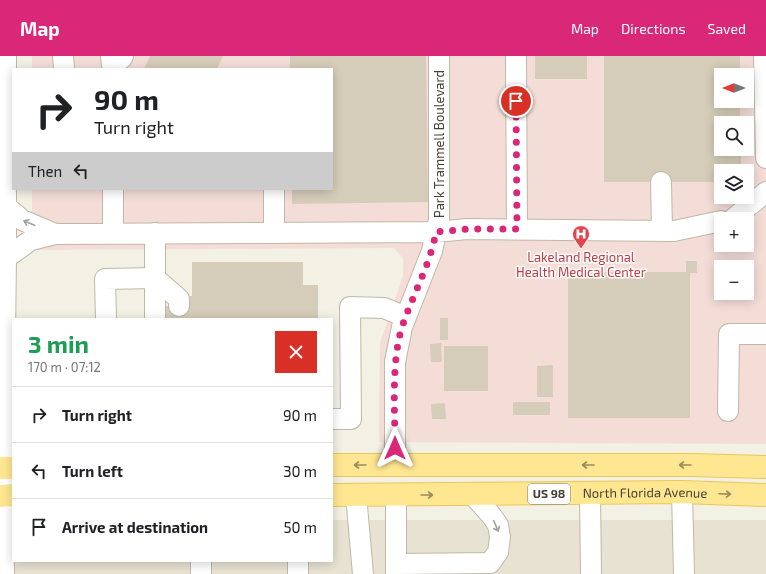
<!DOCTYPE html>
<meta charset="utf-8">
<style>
body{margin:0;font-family:"Exo 2",sans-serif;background:#f6f6f6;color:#202124;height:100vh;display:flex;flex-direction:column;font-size:15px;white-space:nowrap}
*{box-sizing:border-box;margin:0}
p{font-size:13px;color:#757577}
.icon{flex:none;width:22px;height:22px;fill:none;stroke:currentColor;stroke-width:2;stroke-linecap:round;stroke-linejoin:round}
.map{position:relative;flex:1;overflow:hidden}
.drawer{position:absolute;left:12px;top:262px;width:321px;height:244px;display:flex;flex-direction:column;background:#fff;border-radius:0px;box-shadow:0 2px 10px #0003}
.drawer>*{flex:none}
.banner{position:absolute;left:12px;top:12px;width:321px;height:122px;border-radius:0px;box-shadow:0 2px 10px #0003;background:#fff;color:#202124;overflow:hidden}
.needle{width:26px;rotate:270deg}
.controls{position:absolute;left:714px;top:12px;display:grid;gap:8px}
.controls a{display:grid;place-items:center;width:40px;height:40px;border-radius:0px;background:#fff;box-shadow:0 2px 10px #0003;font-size:20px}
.pin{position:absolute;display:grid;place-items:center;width:34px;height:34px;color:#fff;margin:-17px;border:2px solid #fff;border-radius:50%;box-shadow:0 1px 4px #0007}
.me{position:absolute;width:44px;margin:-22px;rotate:0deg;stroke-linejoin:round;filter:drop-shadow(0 0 3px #0008)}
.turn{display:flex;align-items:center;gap:14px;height:84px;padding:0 16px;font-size:18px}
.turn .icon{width:52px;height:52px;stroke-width:2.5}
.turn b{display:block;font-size:28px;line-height:34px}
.then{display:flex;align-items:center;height:38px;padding:0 16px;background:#0003;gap:8px;font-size:15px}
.round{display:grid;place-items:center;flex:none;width:42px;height:42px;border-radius:0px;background:#f6f6f6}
.overview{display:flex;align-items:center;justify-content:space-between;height:68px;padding:0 16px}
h1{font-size:24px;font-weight:700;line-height:30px;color:#1e9e55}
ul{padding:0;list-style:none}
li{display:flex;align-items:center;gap:12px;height:56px;padding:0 16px;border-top:1px solid #e0e0e0}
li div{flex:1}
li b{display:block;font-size:15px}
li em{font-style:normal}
header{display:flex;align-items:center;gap:24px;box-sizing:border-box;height:56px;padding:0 20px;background:#db2777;color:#fff}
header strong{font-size:19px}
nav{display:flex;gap:22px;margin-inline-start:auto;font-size:14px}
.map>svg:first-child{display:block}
.residential{fill:#e7e2d2}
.medical{fill:#f4ddd7;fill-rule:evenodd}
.building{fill:#d5ccb9}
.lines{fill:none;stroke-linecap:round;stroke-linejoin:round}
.minor-casing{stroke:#bfb8a7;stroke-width:22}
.major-casing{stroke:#e8c75d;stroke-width:24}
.minor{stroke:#fff;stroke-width:20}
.major{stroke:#ffe791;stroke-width:22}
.oneway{stroke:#a2a09a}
.oneway2{stroke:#998b5e}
.route{stroke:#db2777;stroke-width:7;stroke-dasharray:0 12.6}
.labels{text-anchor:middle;stroke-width:3;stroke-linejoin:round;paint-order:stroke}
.shield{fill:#fff;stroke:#7d7971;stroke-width:1}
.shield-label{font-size:12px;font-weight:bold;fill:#454034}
.street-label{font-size:13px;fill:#454034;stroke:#fff}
.health-label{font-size:13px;fill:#be3a42;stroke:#fff}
</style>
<header>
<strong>Map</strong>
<nav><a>Map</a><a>Directions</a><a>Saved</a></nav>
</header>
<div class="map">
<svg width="766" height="518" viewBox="0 0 766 518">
<rect width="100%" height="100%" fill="#f3f0e4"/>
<path class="residential" d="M 332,464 L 387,464 L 387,518 L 211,518 L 211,505 L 332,505 Z
M 405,464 L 581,464 L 581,518 L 405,518 Z
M 600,464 L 766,464 L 766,518 L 600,518 Z
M 14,505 L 192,505 L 192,518 L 14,518 Z"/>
<path class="medical" d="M 32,0 L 766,0 L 766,388 L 379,386 L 380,287 L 403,220 L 403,202 L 394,192 L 32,194 L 32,133 L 332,133 L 332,13 L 32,13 ZM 721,19 L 747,19 L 747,45 L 721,45 ZM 721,67 L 747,67 L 747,93 L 721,93 ZM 721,115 L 747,115 L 747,141 L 721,141 ZM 721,163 L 747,163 L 747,189 L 721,189 ZM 721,211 L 747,211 L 747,237 L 721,237 Z"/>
<path class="building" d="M 150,0 L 223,0 L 217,13 L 144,13 Z
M 290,0 L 426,0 L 428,146 L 292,148 L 292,133 L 332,133 L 332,13 L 290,13 Z
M 535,0 L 587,0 L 587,23 L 535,23 Z
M 604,0 L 740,0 L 740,19 L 721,19 L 721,45 L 740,45 L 740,67 L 721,67 L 721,93 L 741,93 L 741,108 L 743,108 L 743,115 L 721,115 L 721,126 L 604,126 Z
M 686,205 L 697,205 L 697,217 L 690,217 L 690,362 L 568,362 L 568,216 L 686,216 Z
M 192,206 L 303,206 L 303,229 L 318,229 L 318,263 L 165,263 L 165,250 L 187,250 L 187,240 L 192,240 Z
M 440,262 L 448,262 L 448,284 L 440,284 Z
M 441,287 L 442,306 L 431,306 L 430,288 Z
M 444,290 L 488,290 L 488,335 L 444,335 Z
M 553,309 L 553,341 L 537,341 L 537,310 Z
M 513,346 L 550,346 L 550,359 L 513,359 Z
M 445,347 L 446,363 L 432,363 L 431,348 Z"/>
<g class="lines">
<g class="minor-casing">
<path id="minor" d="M 63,0 L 64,13
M 111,0 L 112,9 L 122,2 L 123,0
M 516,0 L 517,173
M 764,0 L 766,102
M 661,126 L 662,174
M 113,133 L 113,177
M 274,133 L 274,176
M 6,150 L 22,164 L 55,178
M 733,163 L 766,136
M 6,202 L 31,184 L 55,178 L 436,176 L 467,173 L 674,175 L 721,165
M 155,222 L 155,263
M 155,222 L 179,243 L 179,250
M 106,263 L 105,223 L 155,222 L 155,177
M 728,355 L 729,278 L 766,278
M 332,363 L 351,363 L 350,251 L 384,252 L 406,261
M 395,408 L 395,306 L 402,271 L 432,195 L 439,164 L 439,0
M 682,436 L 684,518
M 590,438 L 591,518
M 356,439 L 363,518
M 396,439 L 396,518
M 201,505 L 201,518
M 298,505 L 298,518
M 396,508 L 490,507 L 498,496 L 500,481 L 498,469 L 491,459 L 473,439
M 4,518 L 3,440 L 6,202 L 6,0"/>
</g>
<g class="major-casing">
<g id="major">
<path d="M 332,409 L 692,409 L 766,411"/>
<path d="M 0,412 L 13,412"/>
<path id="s1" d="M 332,439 L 682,436 L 766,439"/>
<path d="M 0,440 L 13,439"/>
</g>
</g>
<use href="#minor" class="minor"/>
<use href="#major" class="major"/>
</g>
<defs><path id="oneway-shaft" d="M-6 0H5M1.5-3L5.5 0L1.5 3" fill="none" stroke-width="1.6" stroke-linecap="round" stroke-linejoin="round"/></defs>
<g class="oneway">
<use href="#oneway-shaft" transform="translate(29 167) rotate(-157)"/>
<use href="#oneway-shaft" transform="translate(496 470) rotate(67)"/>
</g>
<g class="oneway2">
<use href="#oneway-shaft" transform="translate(360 409) rotate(180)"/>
<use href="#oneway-shaft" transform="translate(588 409) rotate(-180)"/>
<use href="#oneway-shaft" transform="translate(685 409) rotate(-180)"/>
<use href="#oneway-shaft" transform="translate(725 438) rotate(2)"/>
<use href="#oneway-shaft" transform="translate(427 439)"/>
</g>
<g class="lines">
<path class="route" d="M 395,392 C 395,354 391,307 402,271 C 413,238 430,209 436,176 L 467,173 L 517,173 L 516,45"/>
</g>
<defs>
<g id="hospital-pin" transform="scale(0.9)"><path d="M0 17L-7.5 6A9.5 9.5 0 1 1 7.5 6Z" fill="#e0444e" stroke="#fff"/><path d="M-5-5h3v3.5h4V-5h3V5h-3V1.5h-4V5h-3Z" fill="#fff"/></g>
</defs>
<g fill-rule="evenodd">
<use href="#hospital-pin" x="581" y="178"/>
</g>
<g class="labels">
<rect class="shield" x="528" y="428" width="42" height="20" rx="3"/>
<g class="shield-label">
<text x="549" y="442">US 98</text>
</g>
<g class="street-label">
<text transform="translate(439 88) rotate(-90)" y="5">Park Trammell Boulevard</text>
<text dy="5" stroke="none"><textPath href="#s1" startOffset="313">North Florida Avenue</textPath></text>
</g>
<g class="health-label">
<text x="581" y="206">Lakeland Regional<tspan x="581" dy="15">Health Medical Center</tspan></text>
</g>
</g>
</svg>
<div class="controls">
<a><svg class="needle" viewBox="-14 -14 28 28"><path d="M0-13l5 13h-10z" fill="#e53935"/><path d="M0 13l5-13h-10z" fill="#757577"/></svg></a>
<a><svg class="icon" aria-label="search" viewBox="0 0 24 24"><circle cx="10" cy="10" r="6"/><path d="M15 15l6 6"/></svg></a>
<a><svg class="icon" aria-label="layers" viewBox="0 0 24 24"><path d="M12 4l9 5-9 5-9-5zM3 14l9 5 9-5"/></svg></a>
<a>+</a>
<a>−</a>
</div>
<div class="pin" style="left:516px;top:45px;background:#d93025"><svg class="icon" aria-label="arrive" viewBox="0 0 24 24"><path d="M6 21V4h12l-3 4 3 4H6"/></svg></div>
<svg class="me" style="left:395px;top:392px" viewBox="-20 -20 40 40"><path d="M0-17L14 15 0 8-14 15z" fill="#db2777" stroke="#fff" stroke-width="4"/></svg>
<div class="banner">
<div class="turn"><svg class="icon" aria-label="right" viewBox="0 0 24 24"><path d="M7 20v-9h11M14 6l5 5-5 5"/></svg><div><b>90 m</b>Turn right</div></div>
<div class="then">Then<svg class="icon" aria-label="left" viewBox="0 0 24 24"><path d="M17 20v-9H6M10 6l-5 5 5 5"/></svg></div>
</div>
<section class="drawer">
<div class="overview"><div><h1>3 min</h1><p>170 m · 07:12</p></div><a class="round" style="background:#d93025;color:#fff"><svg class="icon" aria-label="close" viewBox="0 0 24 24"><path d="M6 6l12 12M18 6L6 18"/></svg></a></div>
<ul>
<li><svg class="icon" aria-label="right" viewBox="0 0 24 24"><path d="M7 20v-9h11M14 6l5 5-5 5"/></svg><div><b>Turn right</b></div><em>90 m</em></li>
<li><svg class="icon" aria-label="left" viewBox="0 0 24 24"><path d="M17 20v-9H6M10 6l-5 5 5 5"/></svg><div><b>Turn left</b></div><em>30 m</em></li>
<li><svg class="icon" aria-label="arrive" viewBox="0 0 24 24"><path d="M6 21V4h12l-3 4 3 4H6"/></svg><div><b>Arrive at destination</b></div><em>50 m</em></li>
</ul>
</section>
</div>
